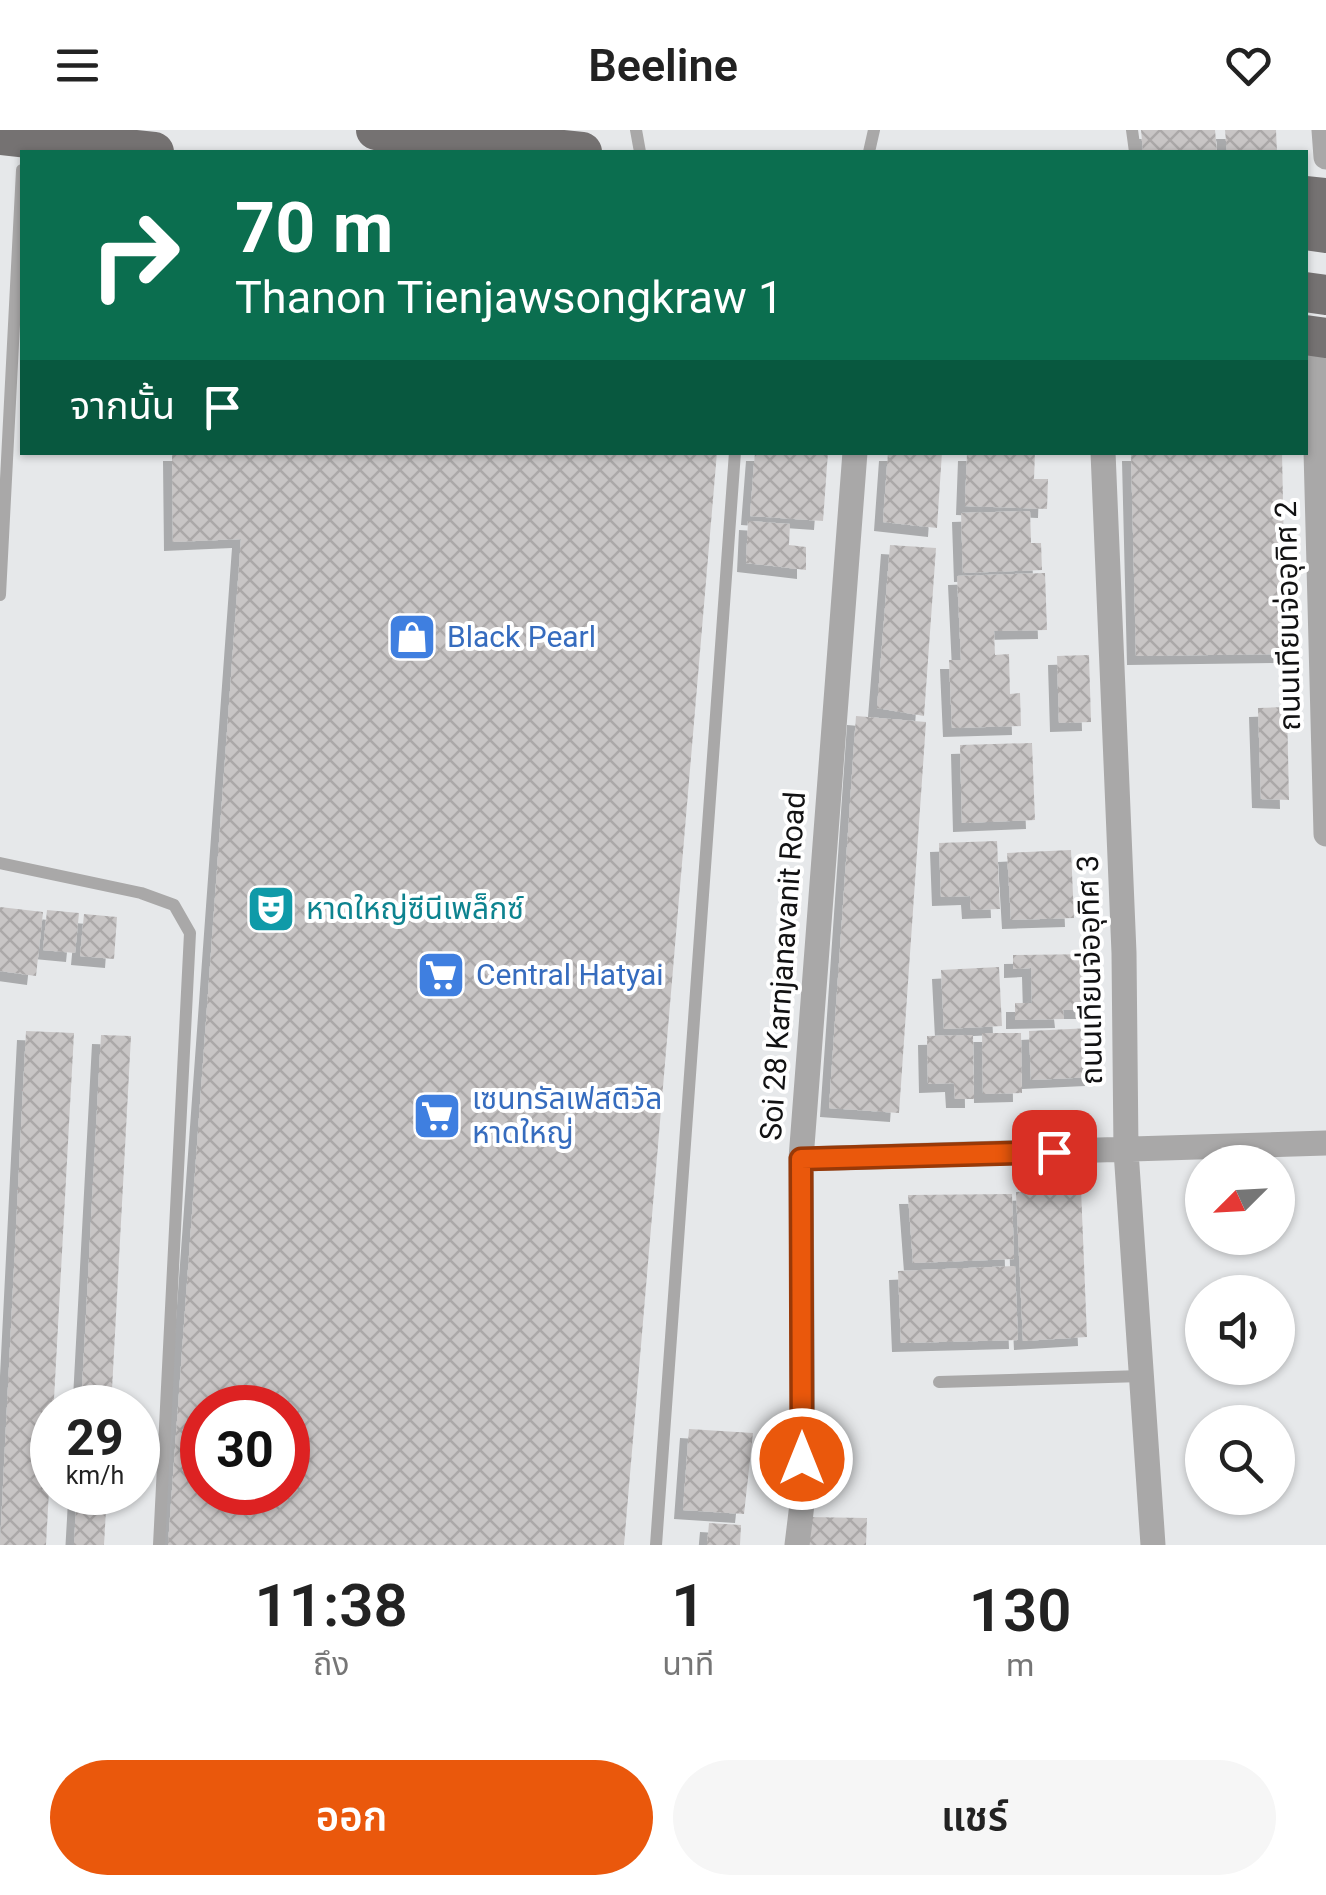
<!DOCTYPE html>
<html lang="th">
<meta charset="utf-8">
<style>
body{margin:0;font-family:Roboto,"Noto Sans Thai",sans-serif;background:#f6f6f6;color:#222;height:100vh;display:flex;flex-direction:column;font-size:38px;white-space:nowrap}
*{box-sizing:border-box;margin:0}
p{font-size:32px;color:#767676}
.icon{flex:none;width:55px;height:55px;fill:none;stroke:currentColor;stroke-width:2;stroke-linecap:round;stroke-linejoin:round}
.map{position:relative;height:1415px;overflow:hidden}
.sheet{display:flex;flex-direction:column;background:#fff;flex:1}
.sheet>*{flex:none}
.banner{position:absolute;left:20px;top:20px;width:1288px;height:305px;border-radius:0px;box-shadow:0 2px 8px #0004;background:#0b6e4f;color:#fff;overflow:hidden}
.needle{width:65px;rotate:246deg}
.buttons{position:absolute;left:1185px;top:1015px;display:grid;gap:20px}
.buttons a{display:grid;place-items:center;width:110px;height:110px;border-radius:50%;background:#fff;box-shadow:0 2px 8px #0004;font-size:50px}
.speed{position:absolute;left:30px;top:1255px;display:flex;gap:20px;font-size:50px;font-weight:700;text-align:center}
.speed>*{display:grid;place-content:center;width:130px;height:130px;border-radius:50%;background:#fff;box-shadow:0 2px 8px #0004;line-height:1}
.speed small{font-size:25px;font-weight:400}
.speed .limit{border:15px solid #d22;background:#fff;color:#111}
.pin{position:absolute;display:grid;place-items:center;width:85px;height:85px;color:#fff;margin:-42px;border-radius:20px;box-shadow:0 5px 15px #0006}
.me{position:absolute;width:110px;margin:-55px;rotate:0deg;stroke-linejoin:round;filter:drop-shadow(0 0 8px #0008)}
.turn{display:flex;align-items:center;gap:35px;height:210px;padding:0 50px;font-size:45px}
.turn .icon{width:130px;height:130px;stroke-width:2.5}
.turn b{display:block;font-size:70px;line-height:85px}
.then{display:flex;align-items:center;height:95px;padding:0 50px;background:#0003;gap:20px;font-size:38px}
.eta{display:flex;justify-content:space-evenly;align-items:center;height:170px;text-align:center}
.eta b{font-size:60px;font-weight:600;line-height:70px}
.cta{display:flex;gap:20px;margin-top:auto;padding:20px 50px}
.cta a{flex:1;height:115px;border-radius:60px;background:#ea580c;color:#fff;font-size:40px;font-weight:600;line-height:115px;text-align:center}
.cta a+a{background:#f6f6f6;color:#222}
header{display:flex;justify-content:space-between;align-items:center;height:130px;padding:0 50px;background:#fff;font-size:45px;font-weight:600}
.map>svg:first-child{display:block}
.building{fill:url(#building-cross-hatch);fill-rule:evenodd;filter:url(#shadow)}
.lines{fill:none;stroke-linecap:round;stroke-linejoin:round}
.lane{stroke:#a9a8a8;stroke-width:12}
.street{stroke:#a9a8a8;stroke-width:25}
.primary{stroke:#757272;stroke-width:40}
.route-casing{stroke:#983908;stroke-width:25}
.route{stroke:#ea580c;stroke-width:18}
.labels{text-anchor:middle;stroke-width:8;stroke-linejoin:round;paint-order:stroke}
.street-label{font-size:30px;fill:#121213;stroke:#fff}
.shop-label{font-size:30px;fill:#366cbe;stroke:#fff;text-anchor:start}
.culture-label{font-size:30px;fill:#0d838f;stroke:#fff;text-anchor:start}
</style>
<header><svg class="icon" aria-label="menu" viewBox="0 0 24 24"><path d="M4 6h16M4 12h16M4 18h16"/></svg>Beeline<svg class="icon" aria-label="heart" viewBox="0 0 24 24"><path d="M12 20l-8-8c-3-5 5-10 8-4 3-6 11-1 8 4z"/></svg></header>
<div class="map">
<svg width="1326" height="1415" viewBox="0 0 1326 1415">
<defs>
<pattern id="building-cross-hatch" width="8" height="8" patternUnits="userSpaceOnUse" patternTransform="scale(2.5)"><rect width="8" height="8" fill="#c8c5c5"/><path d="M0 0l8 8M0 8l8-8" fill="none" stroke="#aba8a8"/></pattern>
<filter id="shadow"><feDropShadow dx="-9" dy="9" stdDeviation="0" flood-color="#0004"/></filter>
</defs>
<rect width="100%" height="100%" fill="#e6e8ea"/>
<path class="building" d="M 1141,0 L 1215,0 L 1217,22 L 1143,22 Z
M 1225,0 L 1276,0 L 1277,22 L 1227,22 Z
M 172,322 L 717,322 L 624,1415 L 168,1415 L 241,409 L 173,412 ZM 202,1278 L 288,1278 L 288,1362 L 202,1362 Z
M 755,322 L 828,322 L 823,391 L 750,386 Z
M 888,322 L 942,322 L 937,398 L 883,392 Z
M 967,322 L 1035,322 L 1034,349 L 1048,349 L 1047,379 L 965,376 Z
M 1131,322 L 1282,322 L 1286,524 L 1136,526 Z
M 1030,381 L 1031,413 L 1041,413 L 1042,440 L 963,443 L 961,383 Z
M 748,391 L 790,394 L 789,415 L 806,417 L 806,440 L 746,433 Z
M 890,415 L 936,418 L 924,586 L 877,578 Z
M 1045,443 L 1047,500 L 994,501 L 995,525 L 1009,524 L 1010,564 L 1020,563 L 1021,596 L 952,598 L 949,530 L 961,530 L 957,446 Z
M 1089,525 L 1091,592 L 1059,593 L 1057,526 Z
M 1287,577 L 1289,670 L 1261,669 L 1258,578 Z
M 856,586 L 926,592 L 899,983 L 829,978 Z
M 1032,613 L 1035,690 L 962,693 L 960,615 Z
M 997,711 L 1000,779 L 971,780 L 970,766 L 941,767 L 939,713 Z
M 1071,720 L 1074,788 L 1011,790 L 1007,723 Z
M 0,777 L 43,782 L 36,846 L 0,841 Z
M 47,780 L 79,783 L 75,823 L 43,820 Z
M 84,784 L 117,787 L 114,829 L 80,826 Z
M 1097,824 L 1098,861 L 1089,861 L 1089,880 L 1063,880 L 1064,889 L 1015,890 L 1015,873 L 1032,873 L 1031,838 L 1013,839 L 1013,825 Z
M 999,837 L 1002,896 L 944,899 L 941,840 Z
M 1091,898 L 1094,947 L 1031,950 L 1029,901 Z
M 26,901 L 74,903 L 46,1415 L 0,1415 Z
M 982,903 L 1021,903 L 1022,963 L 983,964 Z
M 101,905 L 131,906 L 111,1278 L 81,1278 Z
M 973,905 L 974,969 L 955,969 L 954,953 L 928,954 L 927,906 Z
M 1081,1059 L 1087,1207 L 1023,1211 L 1016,1062 Z
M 1012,1064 L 1014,1129 L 913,1133 L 908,1065 Z
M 1015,1136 L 1018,1210 L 901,1213 L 898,1141 Z
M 689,1299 L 753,1303 L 744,1384 L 683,1380 Z
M 77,1362 L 107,1362 L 104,1415 L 74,1415 Z
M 805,1387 L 867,1388 L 866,1415 L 802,1415 Z
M 709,1393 L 741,1395 L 740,1415 L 707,1415 Z"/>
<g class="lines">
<path class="lane" d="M 636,0 L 640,22
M 1132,0 L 1135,22
M 869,22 L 874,0
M 0,465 L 22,40
M 0,733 L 141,763 L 174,775 L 190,803 L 159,1415
M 939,1252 L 1142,1246
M 656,1415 L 735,322"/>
<path class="street" d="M 1324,0 L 1326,27
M 1313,206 L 1326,704
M 1103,322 L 1124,823 L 1126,1021 L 1153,1415
M 801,1029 L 1326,1013
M 797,1415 L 803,1366 L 801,1029 L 855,322"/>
<path class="primary" d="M 376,0 L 582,22
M 0,5 L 154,22
M 1305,66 L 1326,68
M 1305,100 L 1326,103
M 1305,162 L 1326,165
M 1305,205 L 1326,208"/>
</g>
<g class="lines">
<g class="route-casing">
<path id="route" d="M 802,1329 L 801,1029 L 1054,1022"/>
</g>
<use href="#route" class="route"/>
</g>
<defs>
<g id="shop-square" transform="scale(2.5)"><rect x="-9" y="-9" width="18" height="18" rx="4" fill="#3f7fe0" stroke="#fff"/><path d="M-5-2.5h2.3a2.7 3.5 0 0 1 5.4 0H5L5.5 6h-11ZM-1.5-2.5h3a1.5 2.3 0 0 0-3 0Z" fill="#fff"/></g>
<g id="theatre-square" transform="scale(2.5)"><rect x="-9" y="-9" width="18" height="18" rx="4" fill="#0f9aa8" stroke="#fff"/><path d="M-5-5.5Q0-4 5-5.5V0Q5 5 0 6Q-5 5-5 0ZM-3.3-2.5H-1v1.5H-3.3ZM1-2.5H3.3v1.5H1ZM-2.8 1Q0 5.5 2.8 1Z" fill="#fff"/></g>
<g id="supermarket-square" transform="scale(2.5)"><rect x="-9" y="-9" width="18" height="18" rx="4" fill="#3f7fe0" stroke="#fff"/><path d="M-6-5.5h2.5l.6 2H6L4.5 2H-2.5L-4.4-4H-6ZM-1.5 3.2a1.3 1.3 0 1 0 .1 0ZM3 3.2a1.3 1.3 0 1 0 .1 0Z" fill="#fff"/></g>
</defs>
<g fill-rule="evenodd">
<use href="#shop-square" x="412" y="507"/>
<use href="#theatre-square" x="271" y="779"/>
<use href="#supermarket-square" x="441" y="845"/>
<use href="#supermarket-square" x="437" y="986"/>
</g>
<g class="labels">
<g class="street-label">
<text transform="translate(1288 486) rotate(-91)" y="10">ถนนเทียนจ่ออุทิศ 2</text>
<text transform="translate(783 836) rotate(-86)" y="10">Soi 28 Karnjanavanit Road</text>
<text transform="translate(1090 840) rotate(-91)" y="10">ถนนเทียนจ่ออุทิศ 3</text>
</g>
<g class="shop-label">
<text x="447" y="517">Black Pearl</text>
<text x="476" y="855">Central Hatyai</text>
<text x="472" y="979">เซนทรัลเฟสติวัล<tspan x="472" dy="34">หาดใหญ่</tspan></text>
</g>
<g class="culture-label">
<text x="306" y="789">หาดใหญ่ซีนีเพล็กซ์</text>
</g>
</g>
</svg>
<div class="buttons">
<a><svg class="needle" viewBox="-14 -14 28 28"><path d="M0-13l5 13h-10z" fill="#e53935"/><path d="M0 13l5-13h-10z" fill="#767676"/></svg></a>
<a><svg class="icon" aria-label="sound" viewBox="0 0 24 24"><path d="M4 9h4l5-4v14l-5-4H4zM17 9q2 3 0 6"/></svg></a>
<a><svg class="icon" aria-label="search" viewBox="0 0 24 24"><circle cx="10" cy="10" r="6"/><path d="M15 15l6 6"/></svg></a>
</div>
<div class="speed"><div>29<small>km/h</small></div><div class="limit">30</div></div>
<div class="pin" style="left:1054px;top:1022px;background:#d93025"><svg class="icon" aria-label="arrive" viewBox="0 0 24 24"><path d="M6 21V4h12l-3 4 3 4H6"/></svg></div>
<svg class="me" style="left:802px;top:1329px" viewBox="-20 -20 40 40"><circle r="17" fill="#ea580c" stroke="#fff" stroke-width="3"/><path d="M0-11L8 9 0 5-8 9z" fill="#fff"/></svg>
<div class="banner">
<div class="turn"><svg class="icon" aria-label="right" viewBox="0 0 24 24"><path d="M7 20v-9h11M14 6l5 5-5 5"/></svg><div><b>70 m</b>Thanon Tienjawsongkraw 1</div></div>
<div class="then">จากนั้น<svg class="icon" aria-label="arrive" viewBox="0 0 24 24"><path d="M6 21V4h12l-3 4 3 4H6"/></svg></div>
</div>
</div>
<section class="sheet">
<div class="eta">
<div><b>11:38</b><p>ถึง</p></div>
<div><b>1</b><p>นาที</p></div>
<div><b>130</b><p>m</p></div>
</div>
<div class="cta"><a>ออก</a><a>แชร์</a></div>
</section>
